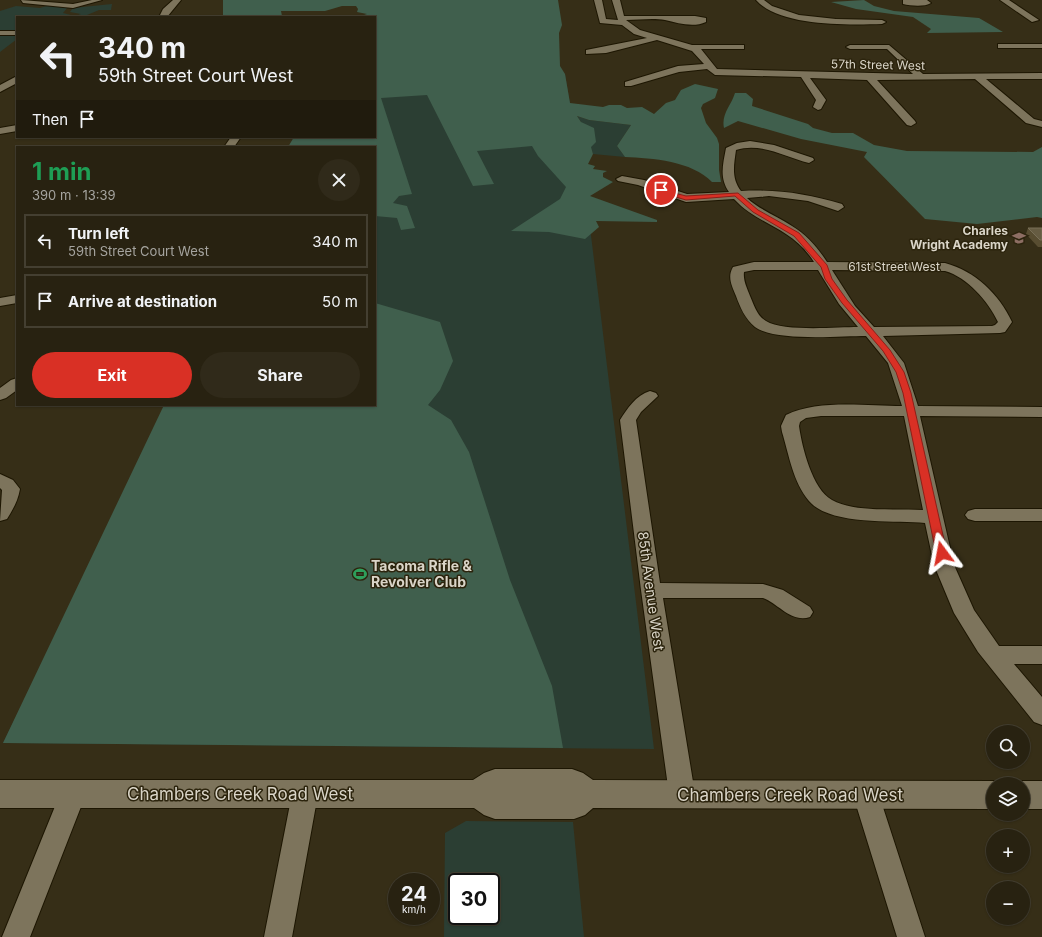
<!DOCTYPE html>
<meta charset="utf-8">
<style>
body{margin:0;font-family:Inter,sans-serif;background:#302a1a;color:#f1f3f6;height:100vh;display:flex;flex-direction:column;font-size:15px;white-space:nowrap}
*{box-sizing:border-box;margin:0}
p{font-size:13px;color:#a5a49f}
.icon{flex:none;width:22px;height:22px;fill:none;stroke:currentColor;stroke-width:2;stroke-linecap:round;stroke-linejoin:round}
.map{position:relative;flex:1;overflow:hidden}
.panel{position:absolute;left:16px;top:146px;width:360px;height:260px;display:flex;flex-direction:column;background:#282211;border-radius:0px;box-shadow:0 1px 3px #0004,0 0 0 1px #443f31}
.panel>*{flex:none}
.top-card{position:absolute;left:16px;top:16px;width:360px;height:122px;border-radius:0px;box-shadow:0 1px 3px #0004,0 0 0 1px #443f31;background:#282211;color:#f1f3f6;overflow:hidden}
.fabs{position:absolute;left:986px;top:725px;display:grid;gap:8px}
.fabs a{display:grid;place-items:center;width:44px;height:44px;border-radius:50%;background:#282211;box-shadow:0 1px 3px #0004,0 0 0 1px #443f31;font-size:20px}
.speed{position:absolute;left:388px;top:873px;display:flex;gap:8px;font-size:20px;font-weight:700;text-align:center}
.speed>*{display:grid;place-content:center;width:52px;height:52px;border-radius:50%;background:#282211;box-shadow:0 1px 3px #0004,0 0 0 1px #443f31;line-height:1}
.speed small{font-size:10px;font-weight:400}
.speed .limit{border:2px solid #111;border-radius:6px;background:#fff;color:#111}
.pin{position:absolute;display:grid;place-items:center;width:34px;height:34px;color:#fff;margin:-17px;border:2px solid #fff;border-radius:50%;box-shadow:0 1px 4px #0007}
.me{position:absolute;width:44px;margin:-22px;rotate:347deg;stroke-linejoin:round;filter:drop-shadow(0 0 3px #0008)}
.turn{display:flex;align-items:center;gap:14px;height:84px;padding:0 16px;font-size:18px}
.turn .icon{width:52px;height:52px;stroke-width:2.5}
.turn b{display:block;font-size:28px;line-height:34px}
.then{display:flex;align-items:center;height:38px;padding:0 16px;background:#0003;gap:8px;font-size:15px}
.round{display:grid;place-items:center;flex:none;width:42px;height:42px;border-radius:21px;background:#302a1a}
.headline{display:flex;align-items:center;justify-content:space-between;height:68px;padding:0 16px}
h1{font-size:24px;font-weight:700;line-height:30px;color:#1e9e55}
.primary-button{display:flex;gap:8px;margin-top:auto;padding:8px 16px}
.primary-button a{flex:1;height:46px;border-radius:24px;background:#d93025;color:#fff;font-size:16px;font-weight:700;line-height:46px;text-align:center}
.primary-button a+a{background:#302a1a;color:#f1f3f6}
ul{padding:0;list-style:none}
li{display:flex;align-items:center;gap:12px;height:54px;margin:0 8px 6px;padding:0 8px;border:2px solid #443f31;border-radius:0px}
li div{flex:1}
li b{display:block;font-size:15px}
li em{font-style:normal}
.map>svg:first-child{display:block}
.green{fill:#2b3e33;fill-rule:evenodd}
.forest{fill:#405f4d}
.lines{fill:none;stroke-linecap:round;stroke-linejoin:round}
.pedestrian-casing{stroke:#1d1602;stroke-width:2}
.minor-casing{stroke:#1d1602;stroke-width:2}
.tertiary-casing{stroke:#1d1602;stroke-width:2}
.pedestrian{fill:#7d745c;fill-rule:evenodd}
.minor{fill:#7d745c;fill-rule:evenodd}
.tertiary{fill:#7d745c;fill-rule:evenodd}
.wall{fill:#584d31}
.building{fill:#665c42;stroke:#786f57}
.route{fill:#d93025;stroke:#8d1f18}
.labels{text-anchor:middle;stroke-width:3;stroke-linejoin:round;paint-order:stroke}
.far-street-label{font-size:12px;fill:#dad5c8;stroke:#2c240d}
.far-poi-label{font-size:12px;font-weight:bold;fill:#dad5c8;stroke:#2c240d;text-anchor:end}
.poi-label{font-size:14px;font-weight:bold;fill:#dad5c8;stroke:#2c240d;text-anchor:start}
.street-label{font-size:14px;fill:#dad5c8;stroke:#2c240d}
.near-street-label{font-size:17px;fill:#dad5c8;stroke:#2c240d}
</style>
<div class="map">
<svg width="1042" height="937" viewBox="0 0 1042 937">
<rect width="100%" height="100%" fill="#362e17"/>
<path class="green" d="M 112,4 L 111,10 L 99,10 L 87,15 L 93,17 L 17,17 L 17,30 L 0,30 L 0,11 L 16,6 L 40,8 L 50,5 L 68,7 L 63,13 L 75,16 L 81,14 L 70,12 L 73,8 Z
M 0,36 L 17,36 L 17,39 L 0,52 Z
M 565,74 L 588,211 L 654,749 L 3,743 L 170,405 L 375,405 L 375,75 Z
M 577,116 L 589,120 L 631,125 L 617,146 L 625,157 L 593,154 L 581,122 Z
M 466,821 L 573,822 L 584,937 L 444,937 L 445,833 ZM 457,882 L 491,882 L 491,916 L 457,916 Z"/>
<path class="forest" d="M 223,0 L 558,0 L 562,25 L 559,33 L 560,66 L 565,74 L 570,103 L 603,107 L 609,105 L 621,105 L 627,108 L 642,107 L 654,114 L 666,103 L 675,100 L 681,90 L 695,84 L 718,89 L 715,98 L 703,104 L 701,108 L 706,123 L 717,138 L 719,144 L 719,170 L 721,182 L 712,182 C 692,161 652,158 625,157 L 617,146 L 631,125 L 589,120 L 577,116 L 581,122 L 594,128 L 596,142 L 591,147 L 593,154 L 588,164 L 595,166 L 593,169 L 607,171 L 603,173 L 603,177 L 613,182 L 590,196 L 657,220 L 657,222 L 596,221 L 599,227 L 585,239 L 549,232 L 511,231 L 560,199 L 566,187 L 538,156 L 532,146 L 477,151 L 494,184 L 473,186 L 427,95 L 381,98 L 412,194 L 399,196 L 393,203 L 407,206 L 415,228 L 401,230 L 397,218 L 375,216 L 375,147 L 288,147 L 294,137 L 375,137 L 375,17 L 358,17 L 367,14 L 357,12 L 358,9 L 356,6 L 342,6 L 325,11 L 281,11 L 282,16 L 285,17 L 223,17 Z
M 864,0 L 874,6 L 894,11 L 979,18 L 1003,32 L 927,33 L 931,29 L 913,17 L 856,9 L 831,2 Z
M 735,93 L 746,93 L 753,99 L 752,106 L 808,124 L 813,128 L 832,133 L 853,133 L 874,145 L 907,151 L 1033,152 L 1042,147 L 1042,218 L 1037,217 L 977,224 L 925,219 L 864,157 L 867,152 L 801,139 L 738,121 L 724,128 C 721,114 731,106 735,93 Z
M 375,303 L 440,322 L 453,361 L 440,390 L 428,405 L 451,420 L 469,452 L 510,580 L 552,686 L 563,748 L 3,743 L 164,405 L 375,405 Z"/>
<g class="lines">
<g class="pedestrian-casing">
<path id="pedestrian" d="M 21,0 L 73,4 L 92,0 L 102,0 L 73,8 L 23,3 Z"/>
</g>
<g class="minor-casing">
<path id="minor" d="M 173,0 L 181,0 L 167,17 L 159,17 L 163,9 Z
M 594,0 L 602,0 L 606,19 L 618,20 L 612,0 L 620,0 L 624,16 L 695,16 L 706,18 L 706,22 C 693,28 678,23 665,20 C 653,18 638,20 626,20 L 640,30 L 692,45 L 744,45 L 744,49 L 701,49 L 717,69 L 913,74 L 887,49 L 850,49 L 846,47 L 850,45 L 889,45 L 923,74 L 1042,73 L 1042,79 L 986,79 L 1034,119 L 1042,121 L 1042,127 L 1026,123 L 975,79 L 877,80 L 915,121 L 916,123 L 911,126 L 907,125 L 867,80 L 810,78 L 826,100 L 821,109 L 818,110 L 813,107 L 816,100 L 801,77 L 715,75 L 707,69 L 679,72 L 631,86 L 625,86 L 625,82 L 678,66 L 704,64 L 692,51 L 657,40 L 606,53 L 586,54 L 586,50 L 647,38 L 634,34 L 622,25 L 600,23 Z
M 756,0 L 764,0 L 772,6 L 799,15 L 836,19 L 882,20 L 886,22 L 882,24 C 849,25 780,27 756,0 Z
M 903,0 L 927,0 L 931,3 C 925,7 911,6 903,4 Z
M 1000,0 L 1009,0 L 1039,20 L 1032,22 Z
M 0,31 L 17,31 L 17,35 L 0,35 Z
M 998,44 L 1042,44 L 1042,48 L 998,48 Z
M 17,76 L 17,83 L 0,92 L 0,85 Z
M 17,125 L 17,131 L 0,134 L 0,128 Z
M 231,137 L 241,137 L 234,147 L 224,147 Z
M 750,141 L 774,145 L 813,158 L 814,160 L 809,163 C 785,157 761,142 736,150 C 734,165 731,178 741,191 C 778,189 807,194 842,204 L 844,207 L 838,211 L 808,201 L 769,196 L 747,198 C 760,210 777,216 792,226 C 807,235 818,248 827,262 L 945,263 C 975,271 999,294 1012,322 L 1005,332 L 1000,333 L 883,336 L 904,363 L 918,406 L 1042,407 L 1042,417 L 920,416 L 954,565 L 974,610 L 999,646 L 1042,646 L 1042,664 L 1014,664 L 1042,697 L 1042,725 L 1034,722 L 978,652 L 954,613 L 934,565 L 925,523 C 895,520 830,526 809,501 C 793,482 789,455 782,432 L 781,426 L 786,415 C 818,399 866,406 902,406 L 888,363 L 866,336 C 840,336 775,342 755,327 C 745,319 740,307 736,296 C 732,286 727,277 733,267 L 754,262 L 814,262 C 791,226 759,226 734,199 L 686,202 L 638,185 L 618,181 L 616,179 L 622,176 L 644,180 L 687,194 L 729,192 C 719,178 723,164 726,148 L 737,143 ZM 754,270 L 818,270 L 839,304 L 858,327 C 837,327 783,332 766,321 C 757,316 754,305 750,296 C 747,288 743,281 744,272 ZM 832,270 L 945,271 C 967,277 988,301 998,322 L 995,325 L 992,326 L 874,327 L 855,306 ZM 821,416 L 904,416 L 923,510 C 896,508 855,513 832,500 C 812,489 802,447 799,426 L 800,422 L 806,418 Z
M 17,295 L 17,303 L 0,306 L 0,298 Z
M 17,378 L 17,390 L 6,398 L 0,400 L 0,388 L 11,380 Z
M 650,391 L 656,393 L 658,396 L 641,412 L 636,420 L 660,583 L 763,584 L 783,590 L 810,607 L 813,612 L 810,617 C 791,623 779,604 763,598 L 663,598 L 695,794 L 691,802 L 682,805 L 673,802 L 669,794 L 641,590 L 620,420 C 627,409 636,395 650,391 Z
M 0,474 L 13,480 L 20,489 C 18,501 13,509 7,519 L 0,521 L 2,490 L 0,488 Z
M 975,509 L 1042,509 L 1042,521 L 975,521 L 968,519 L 965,515 L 968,511 Z
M 73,783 L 82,786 L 86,794 L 30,937 L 2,937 L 60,794 L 64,786 Z
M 305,783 L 314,786 L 318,794 L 292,937 L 264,937 L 292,794 L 296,786 Z
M 866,784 L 875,787 L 879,795 L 925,937 L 897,937 L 853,795 L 857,787 Z"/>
</g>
<g class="tertiary-casing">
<path id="tertiary" d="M 495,769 L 572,769 L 583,773 L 593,780 L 993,781 L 1000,784 L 993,784 L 993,809 L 593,808 L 585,815 L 574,819 L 495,819 L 484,815 L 474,808 L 0,808 L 0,780 L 473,780 L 484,773 Z
M 1023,781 L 1042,781 L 1042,809 L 1023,809 L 1023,784 L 1016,784 Z"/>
</g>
<use href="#pedestrian" class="pedestrian"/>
<use href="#minor" class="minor"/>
<use href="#tertiary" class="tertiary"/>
</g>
<path class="wall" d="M 1028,228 L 1042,228 L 1042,247 L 1038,247 L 1026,234 Z"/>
<path class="building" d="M 1028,228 L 1042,228 L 1042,240 L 1040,240 Z"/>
<path class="route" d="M 659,189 L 686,196 L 738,193 L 758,210 L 799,233 L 827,265 L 832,279 L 847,300 L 890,350 L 904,372 L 911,393 L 947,553 L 945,555 L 942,556 L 936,553 L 903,393 L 896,372 L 883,351 L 842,303 L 825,279 L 821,267 L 794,236 L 753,212 L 735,196 L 686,200 L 659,192 Z"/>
<defs>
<g id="school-bare" transform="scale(1.08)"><path d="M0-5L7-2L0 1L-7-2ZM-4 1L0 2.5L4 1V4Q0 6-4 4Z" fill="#8d6e63" stroke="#2c240d" stroke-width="2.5" paint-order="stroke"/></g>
<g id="stadium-bare" transform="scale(1.08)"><path d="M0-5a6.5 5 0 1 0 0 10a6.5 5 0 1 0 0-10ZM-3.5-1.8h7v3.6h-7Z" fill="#2e9e5b" stroke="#2c240d" stroke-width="2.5" paint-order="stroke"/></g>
</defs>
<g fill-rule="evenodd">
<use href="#school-bare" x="1019" y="238"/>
<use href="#stadium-bare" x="360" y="574"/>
</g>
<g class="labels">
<g class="far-street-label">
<text transform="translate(878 65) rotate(1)" y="4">57th Street West</text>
<text x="894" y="271">61st Street West</text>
</g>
<g class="far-poi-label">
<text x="1008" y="235">Charles<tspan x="1008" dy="14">Wright Academy</tspan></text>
</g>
<g class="poi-label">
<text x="371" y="571">Tacoma Rifle &amp;<tspan x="371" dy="16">Revolver Club</tspan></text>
</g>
<g class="street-label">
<text transform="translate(651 591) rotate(82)" y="5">85th Avenue West</text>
</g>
<g class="near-street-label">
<text x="240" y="800">Chambers Creek Road West</text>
<text x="790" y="801">Chambers Creek Road West</text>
</g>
</g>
</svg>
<div class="fabs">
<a><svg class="icon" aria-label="search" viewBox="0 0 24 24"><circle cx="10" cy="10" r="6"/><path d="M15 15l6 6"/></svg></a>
<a><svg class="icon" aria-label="layers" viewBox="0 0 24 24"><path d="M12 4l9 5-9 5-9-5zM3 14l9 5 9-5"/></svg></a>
<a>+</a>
<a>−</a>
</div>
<div class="speed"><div>24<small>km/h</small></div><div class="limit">30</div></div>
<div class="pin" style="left:661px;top:190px;background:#d93025"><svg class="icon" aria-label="arrive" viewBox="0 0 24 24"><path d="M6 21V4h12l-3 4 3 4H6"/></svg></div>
<svg class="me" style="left:942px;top:553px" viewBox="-20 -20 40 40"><path d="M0-17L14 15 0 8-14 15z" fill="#d93025" stroke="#fff" stroke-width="4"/></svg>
<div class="top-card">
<div class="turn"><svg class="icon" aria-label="left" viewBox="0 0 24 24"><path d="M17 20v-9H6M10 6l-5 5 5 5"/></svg><div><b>340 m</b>59th Street Court West</div></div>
<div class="then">Then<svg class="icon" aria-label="arrive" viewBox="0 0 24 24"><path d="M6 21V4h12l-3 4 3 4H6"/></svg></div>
</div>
<section class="panel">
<div class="headline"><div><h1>1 min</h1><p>390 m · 13:39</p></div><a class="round"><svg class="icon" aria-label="close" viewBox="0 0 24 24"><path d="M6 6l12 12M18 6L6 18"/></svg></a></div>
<ul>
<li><svg class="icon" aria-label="left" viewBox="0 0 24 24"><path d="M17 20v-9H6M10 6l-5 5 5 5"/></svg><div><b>Turn left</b><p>59th Street Court West</p></div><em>340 m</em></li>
<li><svg class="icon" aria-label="arrive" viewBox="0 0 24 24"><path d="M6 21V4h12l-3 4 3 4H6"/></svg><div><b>Arrive at destination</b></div><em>50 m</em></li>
</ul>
<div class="primary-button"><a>Exit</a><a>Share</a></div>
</section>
</div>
